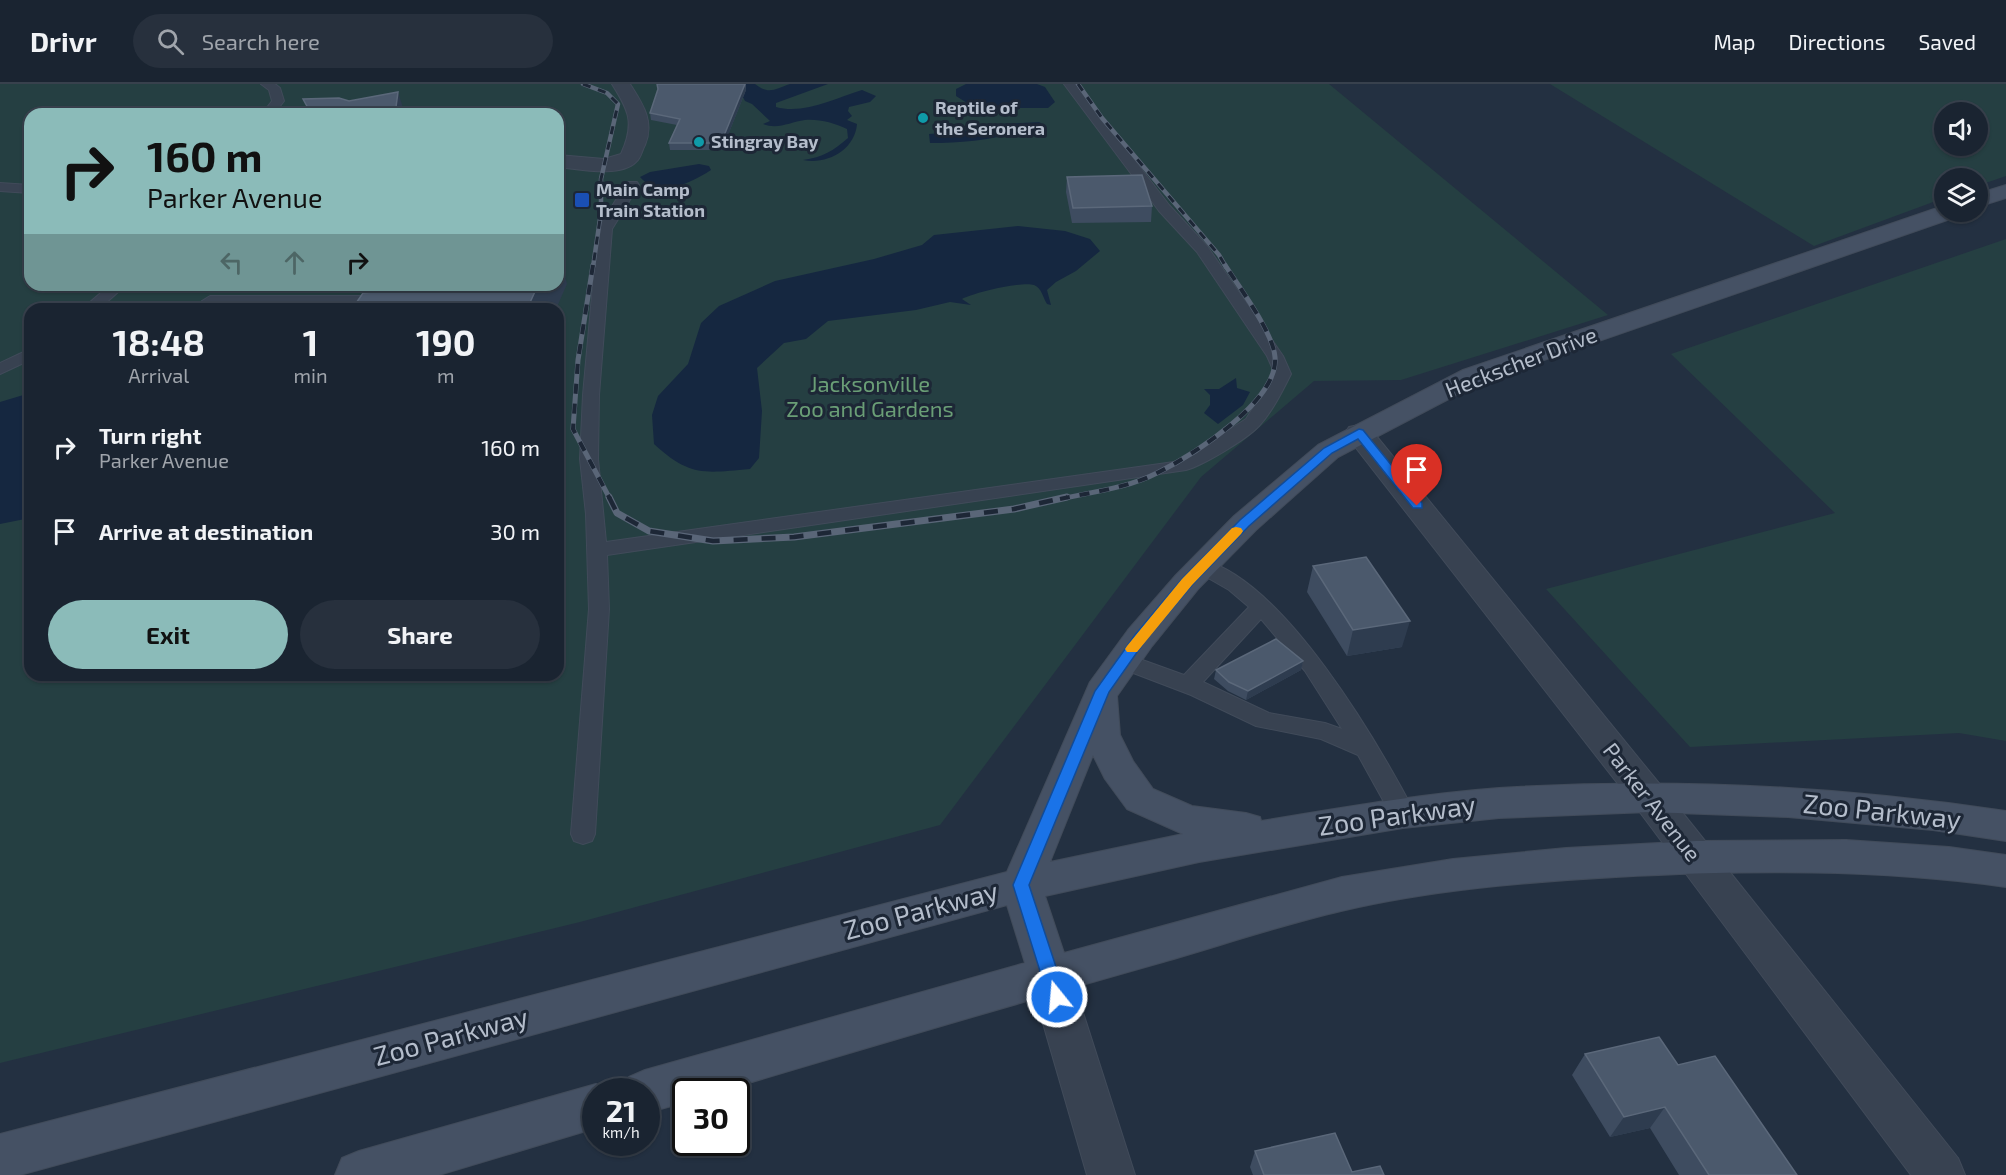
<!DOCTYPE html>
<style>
body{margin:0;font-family:"Exo 2",sans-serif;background:#27303d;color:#f1f3f6;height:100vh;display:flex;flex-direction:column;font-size:22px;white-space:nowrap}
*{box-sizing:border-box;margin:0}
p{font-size:20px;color:#9fa4ab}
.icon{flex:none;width:33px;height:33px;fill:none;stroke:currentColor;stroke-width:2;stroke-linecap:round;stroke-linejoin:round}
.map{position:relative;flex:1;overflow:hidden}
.details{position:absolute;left:24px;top:219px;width:540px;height:378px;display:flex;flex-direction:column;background:#1a2431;border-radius:18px;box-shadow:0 2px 4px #0004,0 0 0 2px #38414d}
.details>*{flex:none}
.guide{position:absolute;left:24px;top:24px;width:540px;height:183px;border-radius:18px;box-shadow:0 2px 4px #0004,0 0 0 2px #38414d;background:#8bbbb9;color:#111;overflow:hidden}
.fabs{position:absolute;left:1934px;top:18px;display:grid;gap:12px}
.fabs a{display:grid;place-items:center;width:54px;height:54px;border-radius:50%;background:#1a2431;box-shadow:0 2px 4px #0004,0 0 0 2px #38414d;font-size:30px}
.speed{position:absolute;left:582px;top:994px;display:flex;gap:12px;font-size:30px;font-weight:700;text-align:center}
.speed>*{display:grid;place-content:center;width:78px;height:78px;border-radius:50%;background:#1a2431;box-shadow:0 2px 4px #0004,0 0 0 2px #38414d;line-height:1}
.speed small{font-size:15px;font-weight:400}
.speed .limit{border:3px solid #111;border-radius:9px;background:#fff;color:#111}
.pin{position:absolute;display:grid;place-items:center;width:51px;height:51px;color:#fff;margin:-62px -26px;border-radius:50% 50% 50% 0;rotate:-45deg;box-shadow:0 0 6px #0007}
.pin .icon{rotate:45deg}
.me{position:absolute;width:66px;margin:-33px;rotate:343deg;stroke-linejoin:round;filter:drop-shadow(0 0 4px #0008)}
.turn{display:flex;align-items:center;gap:21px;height:126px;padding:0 24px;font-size:27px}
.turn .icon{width:78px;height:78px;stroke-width:2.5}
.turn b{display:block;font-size:42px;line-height:51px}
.lanes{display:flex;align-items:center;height:57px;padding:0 24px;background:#0003;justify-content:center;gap:30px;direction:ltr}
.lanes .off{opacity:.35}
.eta{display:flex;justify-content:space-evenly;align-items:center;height:102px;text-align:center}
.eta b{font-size:36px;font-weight:700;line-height:42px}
.cta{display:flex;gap:12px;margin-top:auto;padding:12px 24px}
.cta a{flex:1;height:69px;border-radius:36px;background:#8bbbb9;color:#111;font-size:24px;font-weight:700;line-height:69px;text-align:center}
.cta a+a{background:#27303d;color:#f1f3f6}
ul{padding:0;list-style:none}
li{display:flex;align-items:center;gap:18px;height:84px;padding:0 24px}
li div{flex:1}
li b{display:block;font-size:22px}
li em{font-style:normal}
header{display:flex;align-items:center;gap:36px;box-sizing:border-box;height:84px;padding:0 30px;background:#1a2431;border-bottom:2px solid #38414d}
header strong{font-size:28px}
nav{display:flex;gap:33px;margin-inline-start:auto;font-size:21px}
.search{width:420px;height:54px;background:#27303d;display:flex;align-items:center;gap:15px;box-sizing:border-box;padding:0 21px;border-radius:33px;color:#9fa4ab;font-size:22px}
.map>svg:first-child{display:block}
.green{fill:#253f42;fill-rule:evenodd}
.water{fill:#152740}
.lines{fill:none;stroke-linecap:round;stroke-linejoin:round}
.lane-casing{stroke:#414b5a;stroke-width:2}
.street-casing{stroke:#414b5a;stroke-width:2}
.secondary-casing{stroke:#414b5a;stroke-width:2}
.lane{fill:#384251;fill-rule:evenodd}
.street{fill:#384251;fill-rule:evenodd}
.secondary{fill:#455164;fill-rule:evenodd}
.rail-far2-casing{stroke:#5a6678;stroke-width:4.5}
.rail-far1-casing{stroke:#5a6678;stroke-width:5}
.rail-casing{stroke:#5a6678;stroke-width:7}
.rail-far2{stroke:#1d2736;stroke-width:3;stroke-dasharray:8;stroke-linecap:butt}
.rail-far1{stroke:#1d2736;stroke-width:4;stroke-dasharray:10;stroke-linecap:butt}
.rail{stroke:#1d2736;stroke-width:4.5;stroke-dasharray:14;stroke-linecap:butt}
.wall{fill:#3e4c60}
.shaded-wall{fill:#2e3c4f}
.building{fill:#4b596c;stroke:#5b687a;stroke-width:1.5}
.route{fill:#1a73e8;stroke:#114b97;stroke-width:1.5}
.slow{fill:#f59e0b}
.culture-dot{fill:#0f9aa8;stroke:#1d2736;stroke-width:2}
.transit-dot{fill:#1a4fb4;stroke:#1d2736;stroke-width:2}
.labels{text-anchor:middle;stroke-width:6;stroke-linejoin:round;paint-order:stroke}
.far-poi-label{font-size:18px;font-weight:bold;fill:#b4bdcb;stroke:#1d2736;text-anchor:start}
.street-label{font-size:22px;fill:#b4bdcb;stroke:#1d2736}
.park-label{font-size:22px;fill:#6a9e76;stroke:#1d2736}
.near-street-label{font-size:27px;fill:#b4bdcb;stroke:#1d2736}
</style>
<header>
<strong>Drivr</strong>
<div class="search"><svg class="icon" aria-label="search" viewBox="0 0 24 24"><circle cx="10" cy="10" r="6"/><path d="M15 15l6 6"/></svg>Search here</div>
<nav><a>Map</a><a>Directions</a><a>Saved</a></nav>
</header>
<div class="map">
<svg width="2006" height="1091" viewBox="0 0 2006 1091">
<rect width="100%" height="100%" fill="#233041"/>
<path class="green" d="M 0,0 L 1329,0 L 1608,231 L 1401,296 L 1314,297 L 1201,393 L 940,741 L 580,838 L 0,979 ZM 30,30 L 558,30 L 558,201 L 30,201 ZM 30,225 L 558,225 L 558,591 L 30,591 Z
M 1550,0 L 2006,0 L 2006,92 L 1977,102 L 1977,94 L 1944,94 L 1944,114 L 1814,162 ZM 1944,28 L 1977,28 L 1977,62 L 1944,62 Z
M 2006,155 L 2006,657 L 1959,649 L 1690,663 L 1546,505 L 1835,429 L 1671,270 Z"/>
<path class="water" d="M 687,0 L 755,0 C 769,11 775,5 790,0 C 801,0 817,0 828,0 L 776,19 L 776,23 C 804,31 835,14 862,6 L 876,12 L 870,18 L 849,23 L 848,27 L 852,32 L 847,36 L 857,40 C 855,66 827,81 803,76 C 823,73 833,67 848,54 L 847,45 C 834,39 820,35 805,36 C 790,38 778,46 763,40 L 770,37 L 752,20 L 745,17 L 739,5 Z
M 966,0 L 1037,0 L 1045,3 L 1055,18 L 1048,24 L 975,24 L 956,12 L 956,5 Z
M 482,22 C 499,27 516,23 534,27 L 532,30 L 475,30 L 469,28 Z
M 1041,38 C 1008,55 967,59 930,59 L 929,50 L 975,46 L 1000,40 Z
M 699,80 L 709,82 L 711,86 C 691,99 659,115 640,93 L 650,88 Z
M 1018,142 L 1065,147 L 1090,155 L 1100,167 L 1076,187 L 1056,198 L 1047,206 L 1051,221 L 1047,220 C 1043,214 1042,204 1034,201 C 1022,197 973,209 962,215 L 971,221 L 950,218 L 916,226 L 828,237 L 806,255 L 784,259 L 757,284 L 762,327 L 759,374 L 750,385 C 704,389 690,393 654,360 L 652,331 L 658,312 L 688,280 L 701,239 L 719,222 L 775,197 L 874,175 L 922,161 L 934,151 Z
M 1236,294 L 1237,304 L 1250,308 L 1243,321 L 1218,340 L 1204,329 L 1210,321 L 1210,311 L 1204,305 L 1219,305 Z
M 30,309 L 30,434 L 0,440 L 0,318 Z"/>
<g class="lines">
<g class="lane-casing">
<path id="lane" d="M 261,0 L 275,0 L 280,4 L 284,17 L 274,30 L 262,30 L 272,17 L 269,6 Z
M 1064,0 L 1076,0 L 1169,121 L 1207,162 L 1283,272 L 1291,290 C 1282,308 1272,328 1259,342 C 1247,355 1202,382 1186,386 L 607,471 L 609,525 L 595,750 L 592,757 L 583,760 L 574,757 L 571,750 L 589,525 L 586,430 L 580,375 L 583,311 L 598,145 L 627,98 L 637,98 L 639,101 L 612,145 L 599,311 L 598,375 L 606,458 L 1181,377 L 1246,335 L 1275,290 L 1267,272 L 1197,168 L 1159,127 Z
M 0,99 L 30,101 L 30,109 L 0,107 Z
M 110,201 L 126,201 L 99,225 L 82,225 Z
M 210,212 L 384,212 L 392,217 L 384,222 L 205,220 L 202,217 Z
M 30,265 L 30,276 L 0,290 L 0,279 Z
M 1203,476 C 1284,497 1377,657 1415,729 L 1412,736 L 1403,739 L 1394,736 L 1358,671 L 1321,655 L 1256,642 L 1191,611 L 1115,582 L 1112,577 L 1115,572 L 1123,569 L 1184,591 L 1249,523 L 1229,506 L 1196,487 L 1193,482 L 1196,477 ZM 1261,535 L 1305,587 L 1342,645 L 1325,639 L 1269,629 L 1203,598 Z"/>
</g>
<g class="street-casing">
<path id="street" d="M 612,0 L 630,0 C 642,19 655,37 645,61 C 642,66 641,74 636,78 C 620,94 579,85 558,83 L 558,71 L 604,75 L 621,70 C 635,39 629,27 612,0 Z
M 1359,341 L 1369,343 L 1662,703 L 1958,1074 L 1965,1091 L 1911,1091 L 1636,723 L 1349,355 L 1345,349 L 1349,343 Z
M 1050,872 L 1065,878 L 1071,891 L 1135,1091 L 1087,1091 L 1029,891 L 1035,878 Z"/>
</g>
<g class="secondary-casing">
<path id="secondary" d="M 2006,101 L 2006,114 L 1977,123 L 1977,110 Z
M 1940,123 L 1944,123 L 1944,128 L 1959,128 L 1956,133 L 1481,298 L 1338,373 L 1256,446 L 1198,505 L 1152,562 L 1117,612 L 1120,651 L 1133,677 L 1153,705 L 1192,722 L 1246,729 L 1260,733 L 1261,737 C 1340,724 1419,710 1499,704 C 1669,693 1838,702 2006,727 L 2006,757 L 1933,746 L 1788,733 L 1649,728 L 1499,734 L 1403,744 L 1199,778 L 1045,812 L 1064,869 L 1342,793 L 1453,775 L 1566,764 L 1696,757 L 1846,756 L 1949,763 L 2006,771 L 2006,803 C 1877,785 1747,786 1616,793 C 1525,798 1430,806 1341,827 C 1281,841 1222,861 1163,878 C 1014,920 866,964 718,1008 L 686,1008 L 686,1018 L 646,1029 L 646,1008 L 622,1008 L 629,993 L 645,986 L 1025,879 L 1007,821 L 20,1091 L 0,1091 L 0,1050 L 1007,788 L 1090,598 L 1128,546 L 1176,491 L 1234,432 L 1318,361 L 1463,286 ZM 1093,671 L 1105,695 L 1127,725 L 1183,750 L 1050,778 Z
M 596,1000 L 613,1008 L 596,1008 L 596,1044 L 439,1091 L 335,1091 L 342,1074 L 359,1067 Z"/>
</g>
<use href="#lane" class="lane"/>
<use href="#street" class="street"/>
<use href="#secondary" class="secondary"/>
<g class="rail-far2-casing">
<path id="rail-far2" d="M 583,0 L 607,9 L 618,20 L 601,95 L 601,128 L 593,183
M 1078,0 L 1102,34 L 1219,171 L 1226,183"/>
</g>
<g class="rail-far1-casing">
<path id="rail-far1" d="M 593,181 L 578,276 L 573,345 L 610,415
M 1060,415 C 1092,408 1128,404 1157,389 C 1193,371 1279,317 1275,273 C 1273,248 1239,203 1225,181"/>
</g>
<g class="rail-casing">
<path id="rail" d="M 609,413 L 617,429 L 649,447 L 713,457 L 794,453 L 1014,425 L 1067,413"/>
</g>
<use href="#rail-far2" class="rail-far2"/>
<use href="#rail-far1" class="rail-far1"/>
<use href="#rail" class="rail"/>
</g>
<path class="wall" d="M 657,0 L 746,0 L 746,6 L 722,66 L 670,66 L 669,59 L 677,41 L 651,36 L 650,29 L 658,5 Z
M 1067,93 L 1152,122 L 1151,138 L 1072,139 L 1066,108 Z
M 1313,482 L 1402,563 L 1347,572 L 1307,508 Z
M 1303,577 L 1301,586 L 1246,616 L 1228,607 L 1214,595 L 1216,586 Z
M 1585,970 L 1678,981 L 1797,1091 L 1679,1091 L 1650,1044 L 1610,1053 L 1572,991 Z
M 1255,1067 L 1352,1088 L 1384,1091 L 1253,1091 L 1250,1083 Z"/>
<path class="shaded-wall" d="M 745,0 L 746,6 L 722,66 L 721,59 Z
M 398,8 L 405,30 L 398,30 L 396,23 Z
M 558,164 L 567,200 L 556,225 L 527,225 L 538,201 L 558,201 Z
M 1410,537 L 1402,563 L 1347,572 L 1353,546 Z
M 1303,577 L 1301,586 L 1246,616 L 1248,607 Z
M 1665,1023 L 1650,1044 L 1610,1053 L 1624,1033 Z"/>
<path class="building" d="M 657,0 L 745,0 L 721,59 L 669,59 L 680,35 L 650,29 L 658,5 Z
M 398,8 L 396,23 L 400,30 L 286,30 L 309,26 L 303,15 L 339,14 L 349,17 Z
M 1142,91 L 1152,122 L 1073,124 L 1067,93 Z
M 378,201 L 538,201 L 527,225 L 352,225 L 363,209 L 373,208 Z
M 1366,473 L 1410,537 L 1353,546 L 1313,482 Z
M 1276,555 L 1303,577 L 1248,607 L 1229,598 L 1216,586 Z
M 1659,953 L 1678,981 L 1715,972 L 1797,1091 L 1709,1091 L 1665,1023 L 1624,1033 L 1585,970 Z
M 1335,1049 L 1352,1088 L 1380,1082 L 1384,1091 L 1264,1091 L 1255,1067 Z"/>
<path class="route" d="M 1359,345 L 1363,346 L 1422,419 L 1422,424 L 1413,424 L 1358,355 L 1332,369 L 1249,442 L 1192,501 L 1145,557 L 1109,608 L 1029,801 L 1066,913 L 1063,919 L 1057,921 L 1050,919 L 1013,801 L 1095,607 L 1135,551 L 1182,495 L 1240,436 L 1324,364 Z"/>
<path class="slow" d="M 1236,443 L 1241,444 L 1243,447 L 1241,450 L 1192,501 L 1137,568 L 1127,568 L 1125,565 L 1127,562 L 1182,495 L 1232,444 Z"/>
<g class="culture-dot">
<circle cx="923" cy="34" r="6"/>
<circle cx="699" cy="58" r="6"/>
</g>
<rect class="transit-dot" x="574" y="108" width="16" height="16" rx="3"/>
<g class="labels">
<g class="far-poi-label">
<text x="935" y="30">Reptile of<tspan x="935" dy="21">the Seronera</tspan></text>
<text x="711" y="64">Stingray Bay</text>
<text x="596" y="112">Main Camp<tspan x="596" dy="21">Train Station</tspan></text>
</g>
<g class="street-label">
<text transform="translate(1521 278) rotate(-21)" y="8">Heckscher Drive</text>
<text transform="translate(1652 718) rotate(52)" y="8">Parker Avenue</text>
</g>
<g class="park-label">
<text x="870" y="308">Jacksonville<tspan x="870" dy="25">Zoo and Gardens</tspan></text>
</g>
<g class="near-street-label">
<text transform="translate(1882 728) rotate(6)" y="9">Zoo Parkway</text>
<text transform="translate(1397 732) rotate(-8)" y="9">Zoo Parkway</text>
<text transform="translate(921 827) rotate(-15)" y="9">Zoo Parkway</text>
<text transform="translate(451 953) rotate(-15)" y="9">Zoo Parkway</text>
</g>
</g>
</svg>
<div class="fabs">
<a><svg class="icon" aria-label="sound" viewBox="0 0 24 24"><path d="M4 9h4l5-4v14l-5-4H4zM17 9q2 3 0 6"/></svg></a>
<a><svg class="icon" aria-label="layers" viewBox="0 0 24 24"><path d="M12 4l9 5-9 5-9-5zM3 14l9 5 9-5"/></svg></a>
</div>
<div class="speed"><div>21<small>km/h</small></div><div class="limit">30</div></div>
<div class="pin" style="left:1417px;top:422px;background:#d93025"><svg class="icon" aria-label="arrive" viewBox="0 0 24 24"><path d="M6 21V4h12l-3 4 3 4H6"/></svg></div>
<svg class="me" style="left:1057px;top:913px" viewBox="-20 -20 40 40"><circle r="17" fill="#1a73e8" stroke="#fff" stroke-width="3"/><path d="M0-11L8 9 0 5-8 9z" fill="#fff"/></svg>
<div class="guide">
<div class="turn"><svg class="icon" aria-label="right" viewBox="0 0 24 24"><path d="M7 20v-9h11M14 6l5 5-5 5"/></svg><div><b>160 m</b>Parker Avenue</div></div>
<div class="lanes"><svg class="icon off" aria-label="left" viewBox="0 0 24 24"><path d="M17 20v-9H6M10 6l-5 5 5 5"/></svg><svg class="icon off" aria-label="ahead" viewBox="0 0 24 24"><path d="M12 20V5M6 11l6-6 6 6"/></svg><svg class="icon" aria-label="right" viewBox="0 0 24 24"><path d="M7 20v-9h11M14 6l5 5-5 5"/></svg></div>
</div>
<section class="details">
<div class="eta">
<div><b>18:48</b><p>Arrival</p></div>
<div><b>1</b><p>min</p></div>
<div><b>190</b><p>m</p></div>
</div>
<ul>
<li><svg class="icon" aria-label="right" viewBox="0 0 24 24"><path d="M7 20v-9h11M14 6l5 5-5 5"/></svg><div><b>Turn right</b><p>Parker Avenue</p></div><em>160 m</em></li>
<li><svg class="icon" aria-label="arrive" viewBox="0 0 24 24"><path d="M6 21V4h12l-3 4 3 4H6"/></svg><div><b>Arrive at destination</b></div><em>30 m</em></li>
</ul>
<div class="cta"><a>Exit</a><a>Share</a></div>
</section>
</div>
